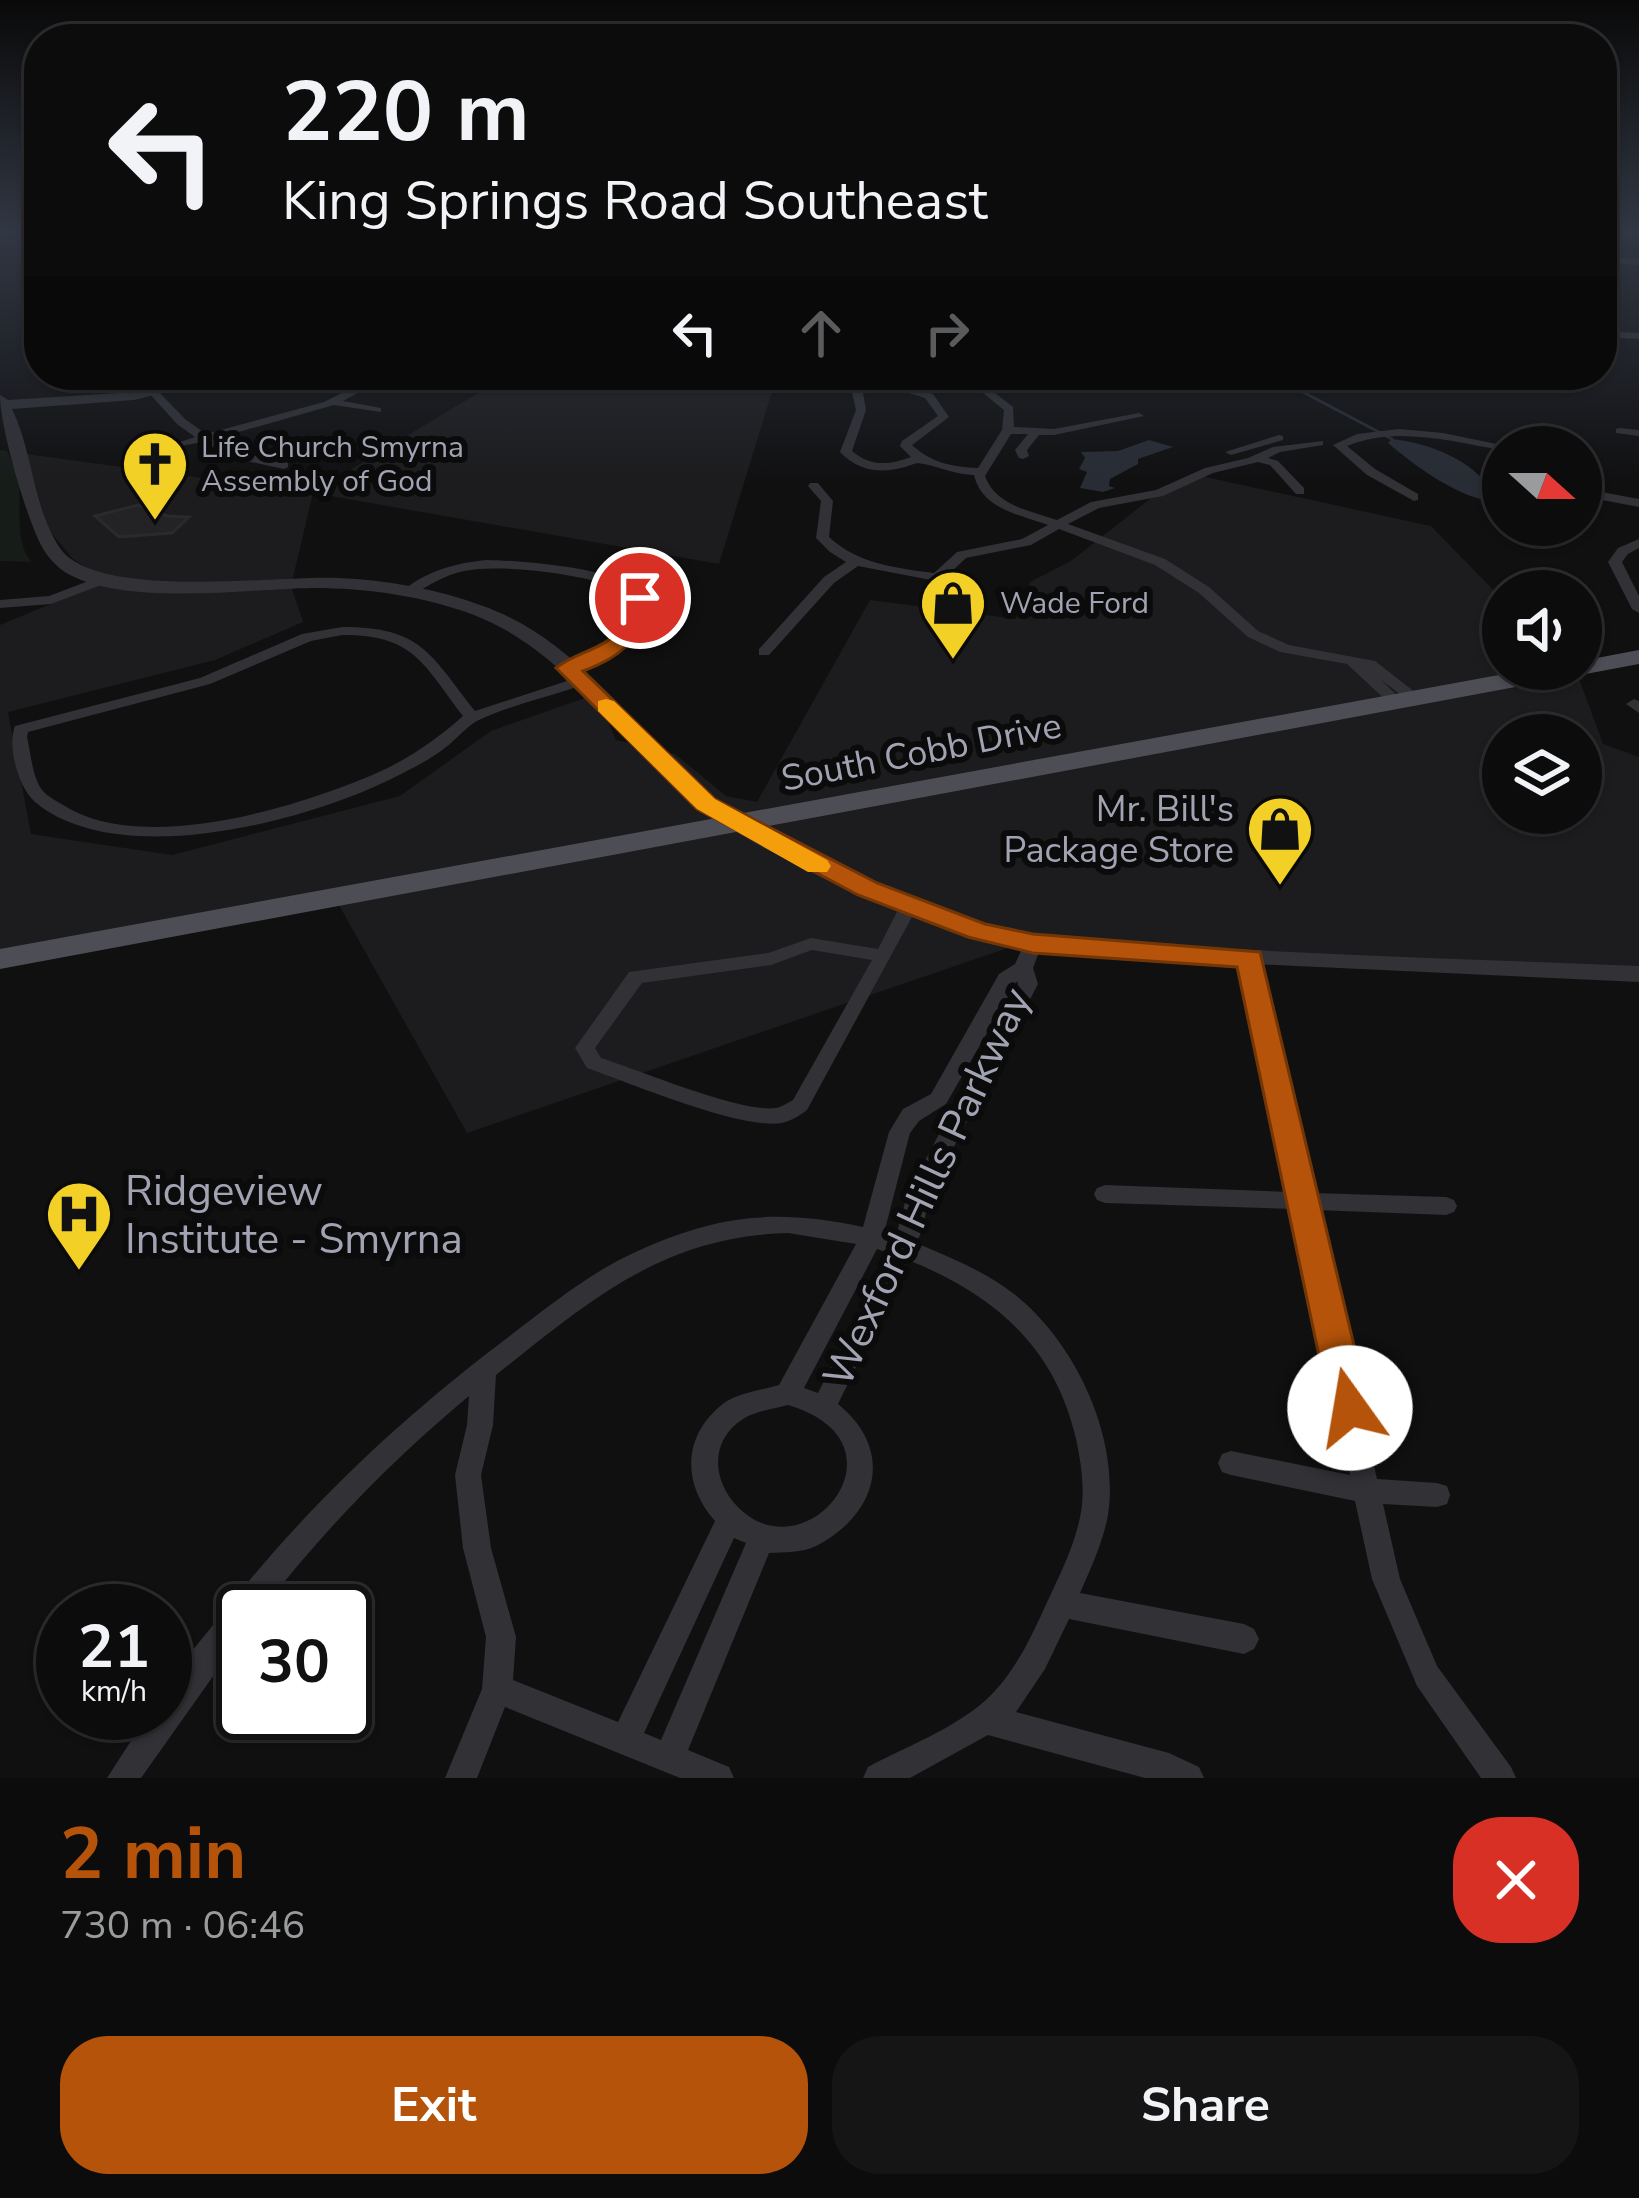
<!DOCTYPE html>
<meta charset="utf-8">
<style>
body{margin:0;font-family:"Nunito Sans",sans-serif;background:#151516;color:#f1f3f6;height:100vh;display:flex;flex-direction:column;font-size:45px;white-space:nowrap}
*{box-sizing:border-box;margin:0}
p{font-size:39px;color:#9a9b9d}
.icon{flex:none;width:66px;height:66px;fill:none;stroke:currentColor;stroke-width:2;stroke-linecap:round;stroke-linejoin:round}
.map{position:relative;height:1778px;overflow:hidden}
.side{display:flex;flex-direction:column;background:#0c0c0d;flex:1}
.side>*{flex:none}
.top-card{position:absolute;left:24px;top:24px;width:1593px;height:366px;border-radius:48px;box-shadow:0 3px 9px #0004,0 0 0 3px #2c2c2e;background:#0c0c0d;color:#f1f3f6;overflow:hidden}
.needle{width:78px;rotate:111deg}
.fabs{position:absolute;left:1482px;top:426px;display:grid;gap:24px}
.fabs a{display:grid;place-items:center;width:120px;height:120px;border-radius:50%;background:#0c0c0d;box-shadow:0 3px 9px #0004,0 0 0 3px #2c2c2e;font-size:60px}
.speed{position:absolute;left:36px;top:1584px;display:flex;gap:24px;font-size:60px;font-weight:700;text-align:center}
.speed>*{display:grid;place-content:center;width:156px;height:156px;border-radius:50%;background:#0c0c0d;box-shadow:0 3px 9px #0004,0 0 0 3px #2c2c2e;line-height:1}
.speed small{font-size:30px;font-weight:400}
.speed .limit{border:6px solid #111;border-radius:18px;background:#fff;color:#111}
.pin{position:absolute;display:grid;place-items:center;width:102px;height:102px;color:#fff;margin:-51px;border:6px solid #fff;border-radius:50%;box-shadow:0 3px 12px #0007}
.me{position:absolute;width:132px;margin:-66px;rotate:347deg;stroke-linejoin:round;filter:drop-shadow(0 0 9px #0008)}
.turn{display:flex;align-items:center;gap:42px;height:252px;padding:0 60px;font-size:54px}
.turn .icon{width:156px;height:156px;stroke-width:2.5}
.turn b{display:block;font-size:84px;line-height:102px}
.lanes{display:flex;align-items:center;height:114px;padding:0 60px;background:#0003;justify-content:center;gap:60px;direction:ltr}
.lanes .off{opacity:.35}
.round{display:grid;place-items:center;flex:none;width:126px;height:126px;border-radius:48px;background:#151516}
.headline{display:flex;align-items:center;justify-content:space-between;height:204px;padding:0 60px}
h1{font-size:72px;font-weight:700;line-height:90px;color:#b45309}
.primary-button{display:flex;gap:24px;margin-top:auto;padding:24px 60px}
.primary-button a{flex:1;height:138px;border-radius:48px;background:#b45309;color:#fff;font-size:48px;font-weight:700;line-height:138px;text-align:center}
.primary-button a+a{background:#151516;color:#f1f3f6}
.map>svg:first-child{display:block}
.built{fill:#1c1c1e;fill-rule:evenodd}
.green{fill:#161c18}
.water{fill:#272c35}
.lines{fill:none;stroke-linecap:round;stroke-linejoin:round}
.stream{stroke:#272c35;stroke-width:3}
.building{fill:#232325;stroke:#2a2a2d;stroke-width:3}
.minor{fill:#313136;fill-rule:evenodd}
.tertiary{fill:#313136;fill-rule:evenodd}
.primary{fill:#4d4d55;fill-rule:evenodd}
.route{fill:#b45309;stroke:#753606;stroke-width:3}
.slow{fill:#f59e0b}
.labels{text-anchor:middle;stroke-width:12;stroke-linejoin:round;paint-order:stroke}
.far-poi-label{font-size:30px;fill:#a1a3b2;stroke:#0b0b0c;text-anchor:start}
.street-label{font-size:36px;fill:#a1a3b2;stroke:#0b0b0c}
.poi-label{font-size:36px;fill:#a1a3b2;stroke:#0b0b0c;text-anchor:end}
.near-street-label{font-size:42px;fill:#a1a3b2;stroke:#0b0b0c}
.near-poi-label{font-size:42px;fill:#a1a3b2;stroke:#0b0b0c;text-anchor:start}
</style>
<div class="map">
<svg width="1639" height="1778" viewBox="0 0 1639 1778">
<rect width="100%" height="100%" fill="#101011"/>
<path class="built" d="M 508,375 L 783,375 L 775,382 L 719,564 L 313,493 L 291,586 L 303,622 L 215,660 L 8,712 L 31,834 L 172,855 L 400,796 L 491,731 L 596,694 L 616,740 L 675,754 L 726,796 L 757,802 L 870,600 L 1016,619 L 1030,582 L 1071,561 L 1160,491 L 1201,476 L 1431,526 L 1503,600 L 1503,669 L 1571,669 L 1578,676 L 1603,744 L 1639,757 L 1639,969 L 1025,942 L 467,1133 L 335,898 L 0,956 L 0,625 L 114,578 L 90,571 L 72,558 L 48,529 L 26,454 L 312,493 ZM 1503,735 L 1581,735 L 1581,813 L 1503,813 Z"/>
<path class="green" d="M 0,450 L 7,451 C 11,460 16,470 18,479 C 23,504 13,542 32,562 L 0,561 Z"/>
<path class="water" d="M 1392,439 C 1431,443 1483,463 1497,502 C 1461,500 1415,466 1388,443 Z
M 1149,440 L 1173,447 L 1138,459 L 1138,464 L 1110,479 L 1109,486 L 1115,488 L 1103,492 L 1080,488 L 1087,472 L 1079,469 L 1085,458 L 1081,452 L 1118,451 Z"/>
<g class="lines">
<path class="stream" d="M 1602,251 L 1619,237 L 1639,236
M 1216,375 L 1301,391 L 1392,439"/>
</g>
<path class="building" d="M 138,505 L 167,516 L 189,517 L 172,533 L 119,537 L 95,516 Z"/>
<g class="lines">
<path class="minor" d="M 1602,256 L 1639,259 L 1639,265 L 1602,262 Z
M 1602,331 L 1639,333 L 1639,339 L 1602,337 Z
M 377,375 L 390,375 L 343,401 L 381,408 L 381,412 L 334,405 L 214,439 L 250,455 L 288,463 L 288,467 L 284,469 L 242,460 L 203,442 L 180,446 L 180,442 L 195,437 L 177,424 L 149,393 L 158,391 L 185,419 L 206,434 L 324,402 Z
M 961,375 L 972,375 L 1013,407 L 1014,427 L 1054,429 L 1139,413 L 1144,416 L 1054,435 L 1039,435 L 1027,450 L 1029,456 L 1023,459 L 1019,458 L 1015,450 L 1028,434 L 1011,434 L 985,476 C 995,505 1030,511 1057,520 L 1091,502 L 1156,490 L 1205,468 L 1248,458 L 1273,447 L 1323,441 L 1323,445 L 1280,452 L 1268,458 L 1278,461 L 1304,488 L 1304,494 L 1296,494 L 1270,465 L 1258,462 L 1213,473 L 1163,496 L 1099,508 L 1068,524 L 1165,559 L 1209,587 L 1258,631 L 1289,645 L 1375,661 L 1420,696 L 1420,702 L 1410,702 L 1380,679 L 1404,702 L 1396,707 L 1391,705 L 1347,664 L 1280,652 L 1248,637 L 1199,593 L 1155,565 L 1059,529 L 1031,545 L 966,558 L 948,575 L 967,579 L 967,585 L 962,586 L 858,566 L 834,583 L 769,655 L 759,655 L 759,649 L 824,577 L 846,562 L 830,552 L 816,538 L 821,501 L 808,486 L 810,483 L 818,483 L 833,501 L 829,537 C 858,564 896,568 934,573 L 957,552 L 1022,539 L 1048,525 C 1018,514 982,509 974,475 C 955,474 942,468 924,464 C 915,462 915,464 905,467 C 880,474 858,471 840,452 L 856,410 L 852,392 L 865,382 L 891,381 L 933,394 L 949,417 L 912,445 C 931,463 953,467 978,468 L 1002,430 L 1004,410 ZM 886,386 L 925,398 L 938,416 L 902,441 L 900,446 L 911,457 C 889,465 871,467 852,451 L 866,410 L 863,393 L 872,387 Z
M 1620,428 L 1639,430 L 1639,436 L 1616,433 L 1616,429 Z
M 1399,429 L 1443,433 L 1511,447 L 1503,447 L 1503,450 C 1452,442 1396,425 1347,446 L 1375,469 L 1418,494 L 1418,500 L 1414,501 L 1367,475 L 1333,445 L 1357,434 Z
M 1279,435 L 1283,436 L 1283,440 L 1231,455 L 1225,452 Z
M 1581,466 L 1600,485 L 1601,492 L 1639,499 L 1639,507 L 1581,496 L 1581,488 L 1590,488 L 1581,478 Z
M 1639,539 L 1639,548 L 1628,554 L 1622,562 L 1639,596 L 1639,613 L 1632,609 L 1608,562 L 1618,548 Z
M 487,560 C 530,561 603,568 641,588 L 648,606 C 630,642 606,661 568,672 L 561,668 L 563,665 C 596,653 618,638 634,606 L 630,593 C 594,575 503,563 464,571 C 445,575 429,585 413,595 L 408,596 L 401,592 C 426,571 455,563 487,560 Z
M 99,577 L 106,581 L 104,584 L 51,604 L 0,608 L 0,600 L 49,596 Z
M 342,627 C 422,627 430,654 475,711 L 576,678 L 581,677 L 588,681 L 586,684 C 552,696 514,704 481,719 C 467,725 457,739 445,748 C 431,759 413,768 397,776 C 310,821 119,872 35,802 C 18,787 7,746 15,726 L 200,678 L 302,634 ZM 342,635 C 415,635 423,664 463,716 C 437,739 410,758 379,772 C 300,807 143,855 65,806 C 58,802 48,797 42,790 C 32,776 31,754 27,737 L 28,732 L 210,684 L 311,641 Z
M 1634,699 L 1639,701 L 1639,713 L 1626,704 Z
M 909,900 L 918,906 L 807,1110 C 799,1116 791,1121 782,1123 C 741,1130 630,1083 587,1068 L 575,1048 L 629,972 L 768,953 L 811,938 L 878,949 L 900,906 ZM 812,950 L 872,960 L 793,1100 C 787,1103 782,1107 776,1108 C 741,1113 639,1070 601,1058 L 595,1048 L 642,983 L 771,965 Z
M 1033,938 L 1042,944 L 1033,968 L 1038,984 L 929,1195 L 923,1229 L 916,1243 C 950,1257 984,1271 1014,1294 C 1075,1342 1120,1437 1108,1515 C 1103,1542 1091,1568 1080,1593 L 1244,1624 L 1254,1629 L 1259,1639 L 1254,1649 L 1244,1654 L 1069,1619 L 1045,1669 L 1016,1712 L 1169,1753 L 1199,1767 L 1204,1778 L 1145,1778 L 988,1735 L 910,1778 L 863,1778 L 868,1767 C 907,1746 954,1729 987,1699 C 1016,1672 1033,1633 1049,1598 C 1062,1570 1076,1542 1081,1512 C 1085,1488 1081,1462 1076,1439 C 1055,1346 993,1294 908,1260 L 838,1404 C 896,1451 877,1515 816,1546 C 802,1553 784,1552 769,1553 L 688,1750 L 729,1767 L 734,1778 L 680,1778 L 505,1707 L 477,1778 L 445,1778 L 482,1689 L 486,1637 L 463,1548 L 455,1475 L 467,1425 L 469,1396 C 392,1460 322,1532 261,1611 L 243,1611 L 243,1634 L 141,1778 L 107,1778 L 149,1713 L 165,1713 C 165,1707 164,1701 165,1695 C 168,1678 210,1629 223,1613 C 308,1505 401,1418 511,1335 C 553,1303 592,1271 640,1250 C 720,1214 777,1209 863,1227 L 889,1132 L 903,1109 L 931,1094 L 999,974 L 1015,964 L 1026,940 ZM 1017,981 L 1018,984 L 907,1195 L 896,1236 L 884,1233 L 910,1133 L 919,1121 L 946,1104 ZM 788,1233 L 856,1244 L 779,1385 C 762,1390 739,1393 724,1403 C 683,1434 681,1483 715,1521 L 618,1722 L 513,1680 L 516,1637 L 491,1548 L 481,1475 L 493,1425 L 496,1375 C 589,1301 663,1236 788,1233 ZM 877,1249 L 888,1253 L 818,1393 L 804,1388 ZM 788,1405 C 917,1443 804,1579 736,1505 C 712,1479 710,1440 743,1419 C 755,1411 775,1409 788,1405 ZM 734,1538 L 746,1543 L 661,1740 L 644,1733 Z
M 1250,953 L 1260,959 L 1312,1193 L 1446,1197 L 1454,1200 L 1457,1206 L 1454,1212 L 1446,1215 L 1316,1210 L 1377,1479 L 1437,1483 L 1447,1486 L 1450,1495 L 1447,1504 L 1437,1507 L 1383,1504 L 1400,1579 L 1437,1666 L 1511,1767 L 1516,1778 L 1481,1778 L 1417,1686 L 1372,1579 L 1355,1501 L 1231,1475 L 1222,1472 L 1218,1463 L 1222,1454 L 1231,1451 L 1350,1475 L 1294,1209 L 1105,1203 L 1097,1200 L 1094,1194 L 1097,1188 L 1105,1185 L 1290,1192 L 1240,959 Z"/>
<path class="tertiary" d="M 209,375 L 234,375 L 134,400 L 12,409 C 33,452 33,508 60,548 C 96,601 278,575 338,578 C 387,580 438,589 483,606 C 598,647 652,766 755,825 C 828,867 910,906 993,926 C 1064,944 1140,943 1214,948 C 1355,956 1497,960 1639,966 L 1639,982 L 1103,957 C 994,949 898,916 801,867 C 755,844 710,820 672,784 C 608,724 559,648 474,615 C 423,596 367,588 313,588 C 247,589 130,606 70,575 C 57,568 46,556 40,543 C 25,513 0,427 0,395 L 8,400 L 134,392 Z"/>
<path class="primary" d="M 1639,650 L 1639,664 L 0,969 L 0,949 L 1532,669 L 1581,669 L 1581,661 Z"/>
</g>
<linearGradient id="sky" x2="0" y2="1"><stop stop-color="#090909"/><stop offset="0.48" stop-color="#313743"/><stop offset="1" stop-color="#313743" stop-opacity="0"/></linearGradient>
<rect width="1639" height="482" fill="url(#sky)"/>
<path class="route" d="M 640,592 L 650,598 C 648,637 616,659 583,671 L 715,799 L 877,883 L 985,924 L 1033,934 L 1260,952 L 1369,1408 L 1363,1420 L 1350,1425 L 1336,1420 L 1330,1408 L 1237,967 L 1033,953 L 968,937 L 858,895 L 697,809 L 556,668 C 585,645 625,651 630,598 Z"/>
<path class="slow" d="M 606,699 L 614,701 L 715,799 L 827,860 L 831,866 L 827,872 L 808,872 L 697,809 L 598,711 L 598,701 Z"/>
<defs>
<g id="church-pin" transform="scale(3.45)"><path d="M0 17L-7.5 6A9.5 9.5 0 1 1 7.5 6Z" fill="#f3d026" stroke="#0b0b0c"/><path d="M-1.2-6h2.4v3.5h3.3v2.4h-3.3V6h-2.4V-.1h-3.3v-2.4h3.3Z" fill="#111"/></g>
<g id="shop-pin" transform="scale(3.45)"><path d="M0 17L-7.5 6A9.5 9.5 0 1 1 7.5 6Z" fill="#f3d026" stroke="#0b0b0c"/><path d="M-5-2.5h2.3a2.7 3.5 0 0 1 5.4 0H5L5.5 6h-11ZM-1.5-2.5h3a1.5 2.3 0 0 0-3 0Z" fill="#111"/></g>
<g id="hospital-pin" transform="scale(3.45)"><path d="M0 17L-7.5 6A9.5 9.5 0 1 1 7.5 6Z" fill="#f3d026" stroke="#0b0b0c"/><path d="M-5-5h3v3.5h4V-5h3V5h-3V1.5h-4V5h-3Z" fill="#111"/></g>
</defs>
<g fill-rule="evenodd">
<use href="#church-pin" x="155" y="464"/>
<use href="#shop-pin" x="953" y="603"/>
<use href="#shop-pin" x="1280" y="829"/>
<use href="#hospital-pin" x="79" y="1214"/>
</g>
<g class="labels">
<g class="far-poi-label">
<text x="201" y="457">Life Church Smyrna<tspan x="201" dy="34">Assembly of God</tspan></text>
<text x="1000" y="613">Wade Ford</text>
</g>
<g class="street-label">
<text transform="translate(921 751) rotate(-11)" y="13">South Cobb Drive</text>
</g>
<g class="poi-label">
<text x="1234" y="821">Mr. Bill's<tspan x="1234" dy="41">Package Store</tspan></text>
</g>
<g class="near-street-label">
<text transform="translate(926 1187) rotate(-65)" y="15">Wexford Hills Parkway</text>
</g>
<g class="near-poi-label">
<text x="125" y="1205">Ridgeview<tspan x="125" dy="48">Institute - Smyrna</tspan></text>
</g>
</g>
</svg>
<div class="fabs">
<a><svg class="needle" viewBox="-14 -14 28 28"><path d="M0-13l5 13h-10z" fill="#e53935"/><path d="M0 13l5-13h-10z" fill="#9a9b9d"/></svg></a>
<a><svg class="icon" aria-label="sound" viewBox="0 0 24 24"><path d="M4 9h4l5-4v14l-5-4H4zM17 9q2 3 0 6"/></svg></a>
<a><svg class="icon" aria-label="layers" viewBox="0 0 24 24"><path d="M12 4l9 5-9 5-9-5zM3 14l9 5 9-5"/></svg></a>
</div>
<div class="speed"><div>21<small>km/h</small></div><div class="limit">30</div></div>
<div class="pin" style="left:640px;top:598px;background:#d93025"><svg class="icon" aria-label="arrive" viewBox="0 0 24 24"><path d="M6 21V4h12l-3 4 3 4H6"/></svg></div>
<svg class="me" style="left:1350px;top:1408px" viewBox="-20 -20 40 40"><circle r="19" fill="#fff"/><path d="M0-13L10 11 0 6-10 11z" fill="#b45309"/></svg>
<div class="top-card">
<div class="turn"><svg class="icon" aria-label="left" viewBox="0 0 24 24"><path d="M17 20v-9H6M10 6l-5 5 5 5"/></svg><div><b>220 m</b>King Springs Road Southeast</div></div>
<div class="lanes"><svg class="icon" aria-label="left" viewBox="0 0 24 24"><path d="M17 20v-9H6M10 6l-5 5 5 5"/></svg><svg class="icon off" aria-label="ahead" viewBox="0 0 24 24"><path d="M12 20V5M6 11l6-6 6 6"/></svg><svg class="icon off" aria-label="right" viewBox="0 0 24 24"><path d="M7 20v-9h11M14 6l5 5-5 5"/></svg></div>
</div>
</div>
<section class="side">
<div class="headline"><div><h1>2 min</h1><p>730 m · 06:46</p></div><a class="round" style="background:#d93025;color:#fff"><svg class="icon" aria-label="close" viewBox="0 0 24 24"><path d="M6 6l12 12M18 6L6 18"/></svg></a></div>
<div class="primary-button"><a>Exit</a><a>Share</a></div>
</section>
